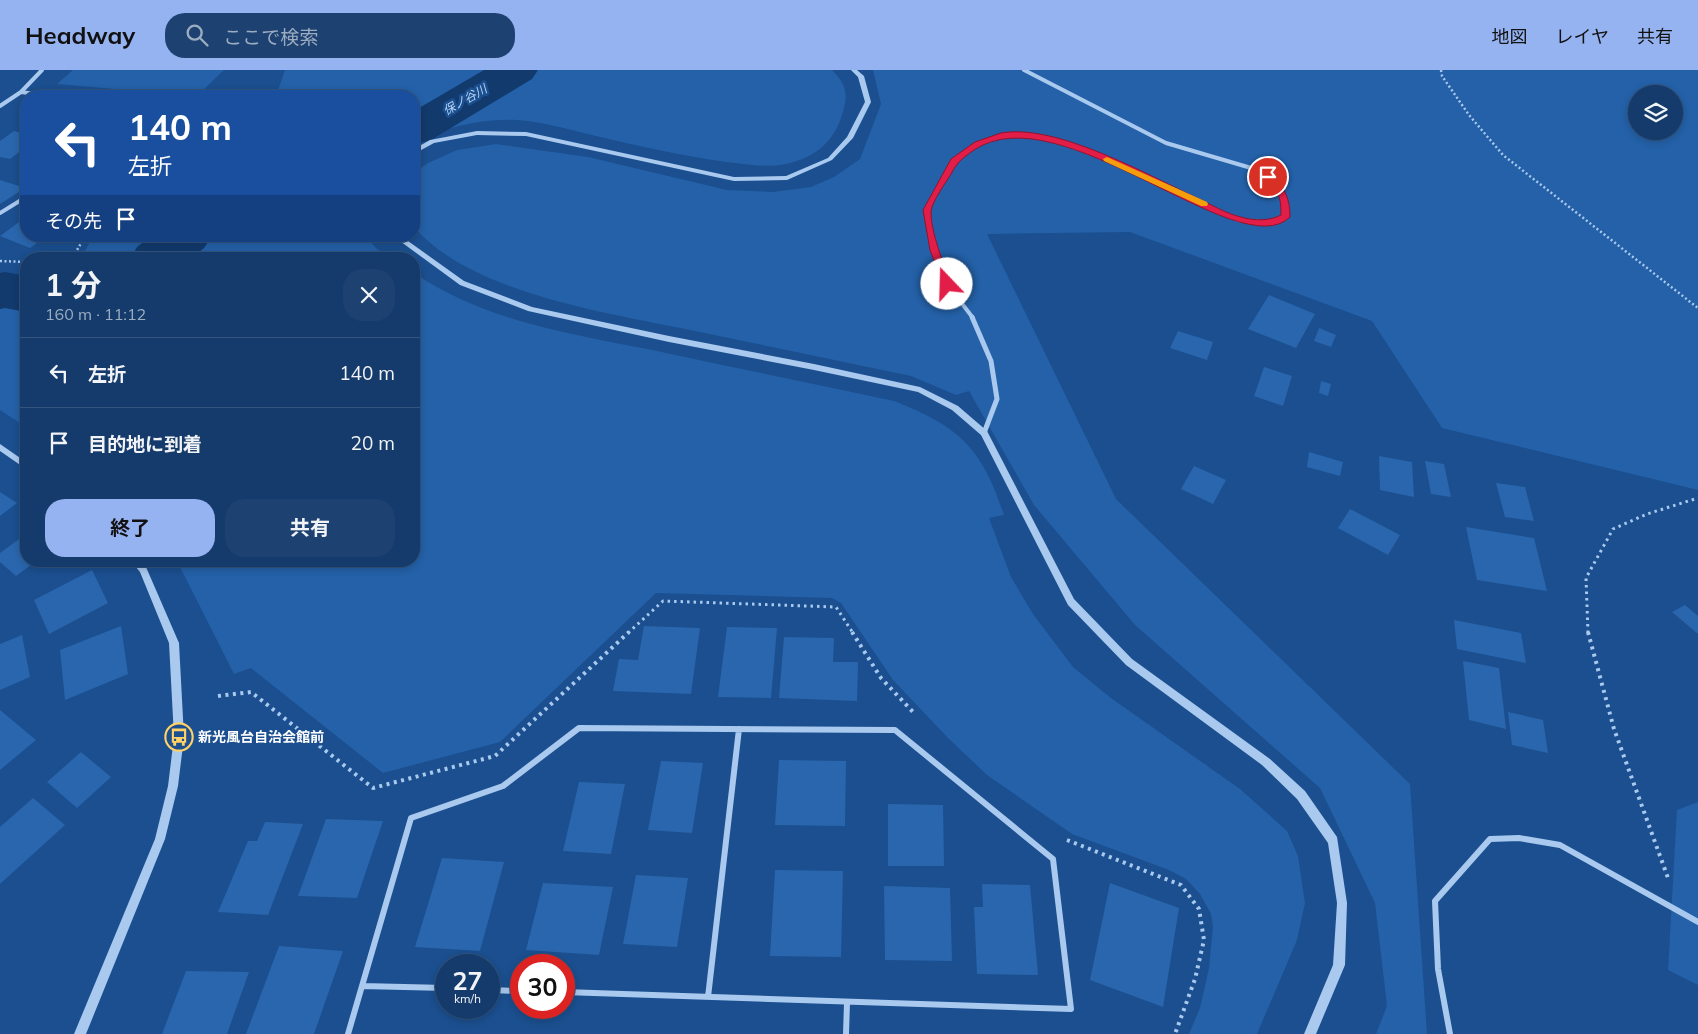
<!DOCTYPE html>
<html lang="ja">
<meta charset="utf-8">
<style>
body{margin:0;font-family:Mulish,"Noto Sans JP",sans-serif;background:#1d4271;color:#f1f3f6;height:100vh;display:flex;flex-direction:column;font-size:19px;white-space:nowrap}
*{box-sizing:border-box;margin:0}
p{font-size:16px;color:#9dadc1}
.icon{flex:none;width:28px;height:28px;fill:none;stroke:currentColor;stroke-width:2;stroke-linecap:round;stroke-linejoin:round}
.map{position:relative;flex:1;overflow:hidden}
.details{position:absolute;left:20px;top:182px;width:400px;height:315px;display:flex;flex-direction:column;background:#143b6b;border-radius:20px;box-shadow:0 2px 8px #0003,0 0 0 1px #33557e}
.details>*{flex:none}
.guide{position:absolute;left:20px;top:20px;width:400px;height:152px;border-radius:20px;box-shadow:0 2px 8px #0003,0 0 0 1px #33557e;background:#1a4fa0;color:#fff;overflow:hidden}
.fabs{position:absolute;left:1628px;top:15px;display:grid;gap:10px}
.fabs a{display:grid;place-items:center;width:55px;height:55px;border-radius:50%;background:#143b6b;box-shadow:0 2px 8px #0003,0 0 0 1px #33557e;font-size:25px}
.speed{position:absolute;left:435px;top:884px;display:flex;gap:10px;font-size:25px;font-weight:700;text-align:center}
.speed>*{display:grid;place-content:center;width:65px;height:65px;border-radius:50%;background:#143b6b;box-shadow:0 2px 8px #0003,0 0 0 1px #33557e;line-height:1}
.speed small{font-size:12px;font-weight:400}
.speed .limit{border:8px solid #d22;background:#fff;color:#111}
.pin{position:absolute;display:grid;place-items:center;width:42px;height:42px;color:#fff;margin:-21px;border:2px solid #fff;border-radius:50%;box-shadow:0 1px 5px #0007}
.me{position:absolute;width:55px;margin:-28px;rotate:339deg;stroke-linejoin:round;filter:drop-shadow(0 0 4px #0008)}
.turn{display:flex;align-items:center;gap:18px;height:105px;padding:0 25px;font-size:22px}
.turn .icon{width:65px;height:65px;stroke-width:2.5}
.turn b{display:block;font-size:35px;line-height:42px}
.then{display:flex;align-items:center;height:48px;padding:0 25px;background:#0003;gap:10px;font-size:19px}
.round{display:grid;place-items:center;flex:none;width:52px;height:52px;border-radius:20px;background:#1d4271}
.head{display:flex;align-items:center;justify-content:space-between;height:85px;padding:0 25px}
h1{font-size:30px;font-weight:700;line-height:38px}
.cta{display:flex;gap:10px;margin-top:auto;padding:10px 25px}
.cta a{flex:1;height:58px;border-radius:20px;background:#95b2f1;color:#111;font-size:20px;font-weight:700;line-height:58px;text-align:center}
.cta a+a{background:#1d4271;color:#f1f3f6}
ul{padding:0;list-style:none}
li{display:flex;align-items:center;gap:15px;height:70px;padding:0 25px;border-top:1px solid #33557e}
li div{flex:1}
li b{display:block;font-size:19px}
li em{font-style:normal}
header{display:flex;align-items:center;gap:30px;box-sizing:border-box;height:70px;padding:0 25px;background:#95b2f1;color:#111}
header strong{font-size:24px}
nav{display:flex;gap:28px;margin-inline-start:auto;font-size:18px}
.search{width:350px;height:45px;background:#1d4271;display:flex;align-items:center;gap:12px;box-sizing:border-box;padding:0 18px;border-radius:20px;color:#9dadc1;font-size:19px}
.map>svg:first-child{display:block}
.green{fill:#2461a8;fill-rule:evenodd}
.lines{fill:none;stroke-linecap:round;stroke-linejoin:round}
.river{fill:#123a6d;fill-rule:evenodd}
.building{fill:#2a66ad}
.path-far2{stroke:#a9c9ee;stroke-width:2.5;stroke-dasharray:2 2.5;stroke-linecap:butt}
.path-far1{stroke:#a9c9ee;stroke-width:3;stroke-dasharray:2.5 4;stroke-linecap:butt}
.path{stroke:#a9c9ee;stroke-width:4;stroke-dasharray:3 4.5;stroke-linecap:butt}
.minor-far2{stroke:#a9c9ee;stroke-width:4}
.minor-far1{stroke:#a9c9ee;stroke-width:5}
.minor{stroke:#a9c9ee;stroke-width:6}
.tertiary{fill:#a9c9ee;fill-rule:evenodd}
.route{fill:#e11d48;stroke:#92132f}
.slow{fill:#f59e0b}
.labels{text-anchor:middle;stroke-width:5;stroke-linejoin:round;paint-order:stroke}
.far-water-label{font-size:12px;font-style:italic;fill:#b5d3f5;stroke:#1b4f8f}
.poi-label{font-size:14px;font-weight:bold;fill:#fff;stroke:#1b4f8f;text-anchor:start}
</style>
<header>
<strong>Headway</strong>
<div class="search"><svg class="icon" aria-label="search" viewBox="0 0 24 24"><circle cx="10" cy="10" r="6"/><path d="M15 15l6 6"/></svg>ここで検索</div>
<nav><a>地図</a><a>レイヤ</a><a>共有</a></nav>
</header>
<div class="map">
<svg width="1698" height="964" viewBox="0 0 1698 964">
<rect width="100%" height="100%" fill="#1b4f8f"/>
<path class="green" d="M 73,0 L 224,0 L 197,26 L 57,14 Z
M 285,0 L 832,0 C 849,17 848,27 841,48 C 833,72 815,87 790,93 C 768,99 747,94 726,92 C 682,86 639,76 596,66 C 570,60 544,52 517,50 C 481,48 447,58 414,70 L 414,26 L 276,26 Z
M 873,0 L 1698,0 L 1698,420 L 1442,358 L 1372,251 L 1130,162 L 987,164 L 1116,429 L 1410,714 L 1427,964 L 1376,964 L 1387,936 L 1375,833 L 1320,718 L 1135,555 L 1034,435 L 969,321 L 956,325 L 911,306 C 841,291 771,277 700,262 C 616,244 472,225 414,157 L 414,103 L 428,93 L 457,80 L 496,74 L 588,87 L 727,120 L 773,122 L 811,117 L 834,107 L 860,89 L 881,34 ZM 1636,24 L 1674,24 L 1674,61 L 1636,61 Z
M 93,166 L 365,166 L 377,179 L 392,189 L 74,189 L 85,181 Z
M 414,203 C 486,252 573,264 657,281 C 736,298 815,314 894,331 C 960,357 982,378 1004,445 L 989,448 L 1011,507 L 1033,544 L 1073,597 L 1111,628 L 1240,719 L 1287,761 L 1298,786 L 1305,833 L 1297,870 L 1257,964 L 1189,964 L 1200,938 L 1209,898 L 1213,856 L 1211,844 L 1200,824 L 1186,809 L 1169,800 L 1072,764 L 987,705 L 948,668 L 893,610 L 841,533 L 832,528 L 656,523 L 500,672 L 383,703 L 251,598 L 234,604 L 177,491 L 414,491 Z
M 0,230 L 26,232 L 26,357 L 0,340 Z
M 1698,732 L 1698,915 L 1668,900 L 1677,740 Z"/>
<g class="lines">
<path class="river" d="M 484,0 L 538,0 L 532,9 L 431,70 L 414,74 L 414,41 Z
M 151,166 L 212,166 L 204,178 L 191,189 L 130,189 L 137,177 Z
M 5,202 L 26,206 L 26,242 L 5,238 L 0,239 L 0,203 Z"/>
</g>
<path class="building" d="M 14,61 L 26,64 L 26,77 L 10,89 L 0,87 L 0,71 Z
M 0,110 L 25,118 L 0,134 Z
M 26,147 L 26,166 L 47,166 L 30,178 L 0,166 Z
M 1269,225 L 1315,244 L 1296,278 L 1248,259 Z
M 1319,258 L 1336,265 L 1331,277 L 1314,271 Z
M 1178,261 L 1213,272 L 1207,290 L 1170,278 Z
M 1264,297 L 1292,306 L 1283,336 L 1254,326 Z
M 1321,311 L 1331,314 L 1328,326 L 1319,323 Z
M 1309,382 L 1343,392 L 1340,406 L 1307,397 Z
M 1379,386 L 1412,392 L 1414,427 L 1380,420 Z
M 1425,391 L 1444,394 L 1451,427 L 1431,424 Z
M 1194,396 L 1226,410 L 1213,434 L 1181,419 Z
M 1496,413 L 1525,417 L 1534,451 L 1505,447 Z
M 0,422 L 17,433 L 0,446 Z
M 1350,439 L 1400,465 L 1388,485 L 1338,458 Z
M 1466,457 L 1534,468 L 1547,521 L 1477,510 Z
M 26,464 L 26,491 L 36,491 L 16,506 L 0,492 L 0,483 Z
M 92,500 L 108,533 L 49,564 L 34,530 Z
M 1685,535 L 1698,546 L 1698,564 L 1672,542 Z
M 1454,550 L 1521,563 L 1526,593 L 1457,579 Z
M 121,556 L 128,604 L 65,630 L 60,580 Z
M 644,556 L 700,558 L 691,624 L 613,621 L 619,589 L 638,590 Z
M 727,557 L 777,558 L 771,628 L 718,627 Z
M 22,565 L 30,607 L 0,620 L 0,574 Z
M 784,567 L 834,568 L 833,592 L 858,592 L 857,631 L 779,628 Z
M 1463,591 L 1499,598 L 1506,659 L 1469,650 Z
M 0,640 L 36,670 L 0,700 Z
M 1508,642 L 1543,650 L 1548,683 L 1512,675 Z
M 81,682 L 111,707 L 77,738 L 47,712 Z
M 779,690 L 846,691 L 845,756 L 775,755 Z
M 661,691 L 703,693 L 692,763 L 648,760 Z
M 579,712 L 625,714 L 611,784 L 563,781 Z
M 33,728 L 65,755 L 0,814 L 0,757 Z
M 888,734 L 943,735 L 944,796 L 888,796 Z
M 326,749 L 383,751 L 357,828 L 298,826 Z
M 265,752 L 303,754 L 268,845 L 218,842 L 248,771 L 257,771 Z
M 442,788 L 504,792 L 480,881 L 415,877 Z
M 775,800 L 843,801 L 841,887 L 770,886 Z
M 636,805 L 688,808 L 677,877 L 623,874 Z
M 543,813 L 613,817 L 599,885 L 526,880 Z
M 1110,813 L 1179,838 L 1163,937 L 1090,910 Z
M 982,814 L 1030,815 L 1038,905 L 977,904 L 974,837 L 983,837 Z
M 884,816 L 950,818 L 952,891 L 885,890 Z
M 279,876 L 343,881 L 314,964 L 246,964 Z
M 186,901 L 249,902 L 227,964 L 162,964 Z"/>
<g class="lines">
<path class="path-far2" d="M 1441,0 L 1442,6 L 1469,45 L 1503,85 L 1698,238
M 62,189 L 76,182 L 85,166
M 0,191 L 26,192"/>
<path class="path-far1" d="M 628,563 L 663,531 L 836,537 L 853,563
M 1588,563 L 1586,508 L 1613,459 L 1647,444 L 1698,428"/>
<path class="path" d="M 852,562 L 881,608 L 913,642
M 1588,562 L 1614,659 L 1668,808
M 218,626 L 251,622 L 373,718 L 495,686 L 629,562
M 1067,770 L 1181,815 L 1199,839 L 1204,870 L 1195,909 L 1175,964"/>
<path class="minor-far2" d="M 21,22 L 49,26
M 0,36 L 21,22 L 42,0
M 0,143 L 26,127
M 973,248 L 947,214 L 934,180 L 927,139 L 954,90 L 978,74 L 1004,65 L 1029,65 L 1059,72 L 1097,85 L 1238,150 L 1273,153 L 1286,147 L 1285,131 L 1277,115 L 1258,100 L 1166,73 L 1024,0"/>
<path class="minor-far1" d="M 972,247 L 991,291 L 997,329 L 984,363"/>
<path class="minor" d="M 362,916 L 446,918
M 489,920 L 521,921
M 708,927 L 739,659
M 348,964 L 411,748 L 503,716 L 579,658 L 895,660 L 1053,789 L 1071,939 L 564,922
M 846,964 L 847,933
M 1450,964 L 1438,899 L 1435,831 L 1490,769 L 1519,768 L 1560,775 L 1698,852"/>
<path class="tertiary" d="M 851,0 L 857,0 L 864,6 L 871,32 L 853,68 L 832,90 L 787,110 L 734,111 L 526,66 L 477,65 L 434,73 L 414,84 L 414,79 L 430,70 L 477,61 L 526,62 L 734,107 L 786,106 L 828,88 L 847,67 L 865,32 L 858,7 Z
M 393,166 L 401,166 L 464,211 L 532,237 L 669,266 L 814,294 L 920,317 L 958,336 L 987,361 L 1074,529 L 1132,589 L 1270,689 L 1305,721 L 1337,767 L 1347,833 L 1345,895 L 1316,964 L 1304,964 L 1333,895 L 1337,833 L 1328,773 L 1297,729 L 1262,695 L 1126,595 L 1068,535 L 981,365 L 952,340 L 918,322 L 814,300 L 669,272 L 528,241 L 460,215 Z
M 0,374 L 26,392 L 26,399 L 0,381 Z
M 131,491 L 141,491 L 146,497 L 179,573 L 184,667 L 178,716 L 165,769 L 86,964 L 74,964 L 155,769 L 168,716 L 174,667 L 169,573 L 140,502 Z"/>
</g>
<path class="route" d="M 1001,63 C 1056,53 1148,105 1199,129 C 1212,135 1227,144 1241,147 C 1254,151 1270,151 1281,145 C 1281,124 1278,122 1263,107 L 1271,105 C 1285,117 1290,129 1290,147 C 1239,197 1061,22 974,80 C 964,87 957,92 951,104 C 946,112 932,132 931,141 C 930,160 944,195 951,214 L 950,216 L 944,216 L 930,180 L 923,140 L 951,89 L 975,72 Z"/>
<path class="slow" d="M 1107,87 L 1207,132 L 1208,134 L 1207,136 L 1201,136 L 1104,91 L 1103,89 Z"/>
<defs>
<g id="bus-ring" transform="scale(1.4375)"><circle r="9.5" fill="#1b4f8f" stroke="#ffd166" stroke-width="1.5"/><path d="M-5-6H5V4H4V6H2V4H-2V6H-4V4H-5ZM-3.5-4V0h7V-4ZM-3.5 1.2v1.5H-2V1.2ZM2 1.2v1.5H3.5V1.2Z" fill="#ffd166"/></g>
</defs>
<g fill-rule="evenodd">
<use href="#bus-ring" x="179" y="667"/>
</g>
<g class="labels">
<g class="far-water-label">
<text transform="translate(465 30) rotate(-30)" y="4">保ノ谷川</text>
</g>
<g class="poi-label">
<text x="198" y="672">新光風台自治会館前</text>
</g>
</g>
</svg>
<div class="fabs">
<a><svg class="icon" aria-label="layers" viewBox="0 0 24 24"><path d="M12 4l9 5-9 5-9-5zM3 14l9 5 9-5"/></svg></a>
</div>
<div class="speed"><div>27<small>km/h</small></div><div class="limit">30</div></div>
<div class="pin" style="left:1268px;top:107px;background:#d93025"><svg class="icon" aria-label="arrive" viewBox="0 0 24 24"><path d="M6 21V4h12l-3 4 3 4H6"/></svg></div>
<svg class="me" style="left:947px;top:214px" viewBox="-20 -20 40 40"><circle r="19" fill="#fff"/><path d="M0-13L10 11 0 6-10 11z" fill="#e11d48"/></svg>
<div class="guide">
<div class="turn"><svg class="icon" aria-label="left" viewBox="0 0 24 24"><path d="M17 20v-9H6M10 6l-5 5 5 5"/></svg><div><b>140 m</b>左折</div></div>
<div class="then">その先<svg class="icon" aria-label="arrive" viewBox="0 0 24 24"><path d="M6 21V4h12l-3 4 3 4H6"/></svg></div>
</div>
<section class="details">
<div class="head"><div><h1>1 分</h1><p>160 m · 11:12</p></div><a class="round"><svg class="icon" aria-label="close" viewBox="0 0 24 24"><path d="M6 6l12 12M18 6L6 18"/></svg></a></div>
<ul>
<li><svg class="icon" aria-label="left" viewBox="0 0 24 24"><path d="M17 20v-9H6M10 6l-5 5 5 5"/></svg><div><b>左折</b></div><em>140 m</em></li>
<li><svg class="icon" aria-label="arrive" viewBox="0 0 24 24"><path d="M6 21V4h12l-3 4 3 4H6"/></svg><div><b>目的地に到着</b></div><em>20 m</em></li>
</ul>
<div class="cta"><a>終了</a><a>共有</a></div>
</section>
</div>
